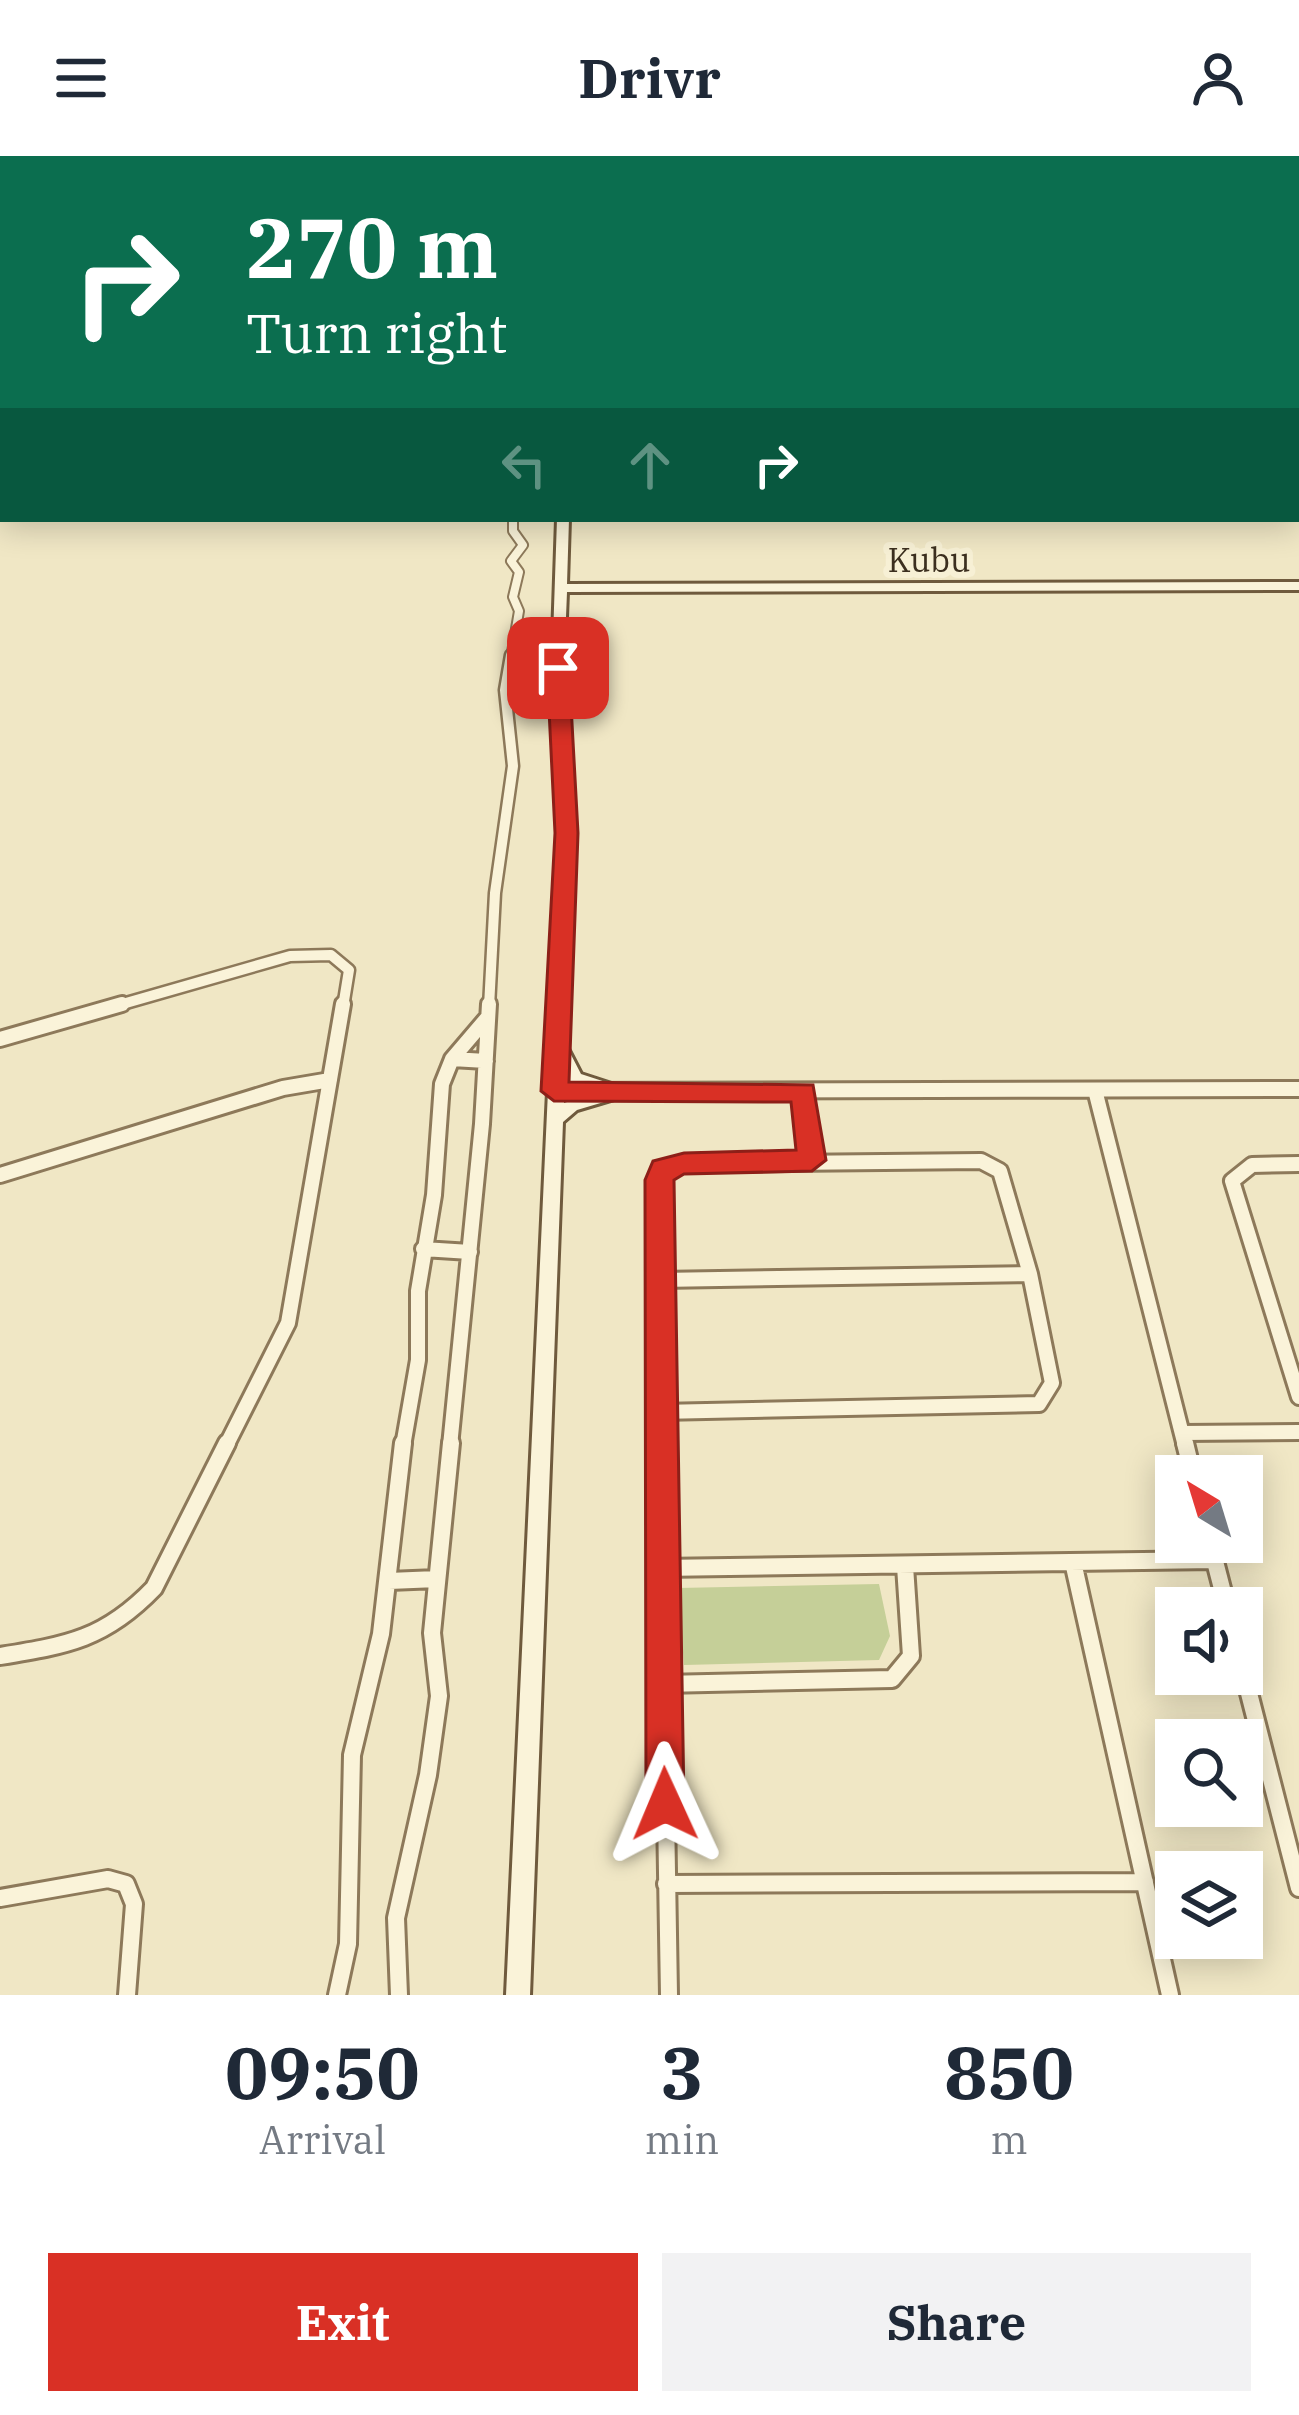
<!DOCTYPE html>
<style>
body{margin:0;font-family:"IBM Plex Serif",serif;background:#f2f2f3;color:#1f2937;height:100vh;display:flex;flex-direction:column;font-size:45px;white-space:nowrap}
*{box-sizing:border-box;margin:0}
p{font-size:39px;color:#747a83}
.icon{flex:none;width:66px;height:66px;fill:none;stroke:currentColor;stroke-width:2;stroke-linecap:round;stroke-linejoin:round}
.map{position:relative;height:1839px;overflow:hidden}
.side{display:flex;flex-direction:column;background:#fff;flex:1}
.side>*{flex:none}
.guide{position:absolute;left:0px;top:0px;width:1299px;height:366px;box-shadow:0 6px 30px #0003;background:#0b6e4f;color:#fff;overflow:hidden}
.needle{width:78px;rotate:322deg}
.buttons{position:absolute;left:1155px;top:1299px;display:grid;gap:24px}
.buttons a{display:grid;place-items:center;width:108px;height:108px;border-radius:0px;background:#fff;box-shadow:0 6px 30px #0003;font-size:60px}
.pin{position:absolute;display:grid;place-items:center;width:102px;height:102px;color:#fff;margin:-51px;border-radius:24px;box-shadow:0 6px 18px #0006}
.me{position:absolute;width:132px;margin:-66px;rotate:359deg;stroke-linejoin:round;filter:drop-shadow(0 0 9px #0008)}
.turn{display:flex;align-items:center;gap:42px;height:252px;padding:0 48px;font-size:54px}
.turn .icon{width:156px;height:156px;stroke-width:2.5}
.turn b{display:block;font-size:84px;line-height:102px}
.lanes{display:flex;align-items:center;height:114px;padding:0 48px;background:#0003;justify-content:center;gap:60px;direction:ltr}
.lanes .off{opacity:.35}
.eta{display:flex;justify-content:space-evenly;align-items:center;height:204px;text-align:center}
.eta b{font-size:72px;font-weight:700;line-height:84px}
.action{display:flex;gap:24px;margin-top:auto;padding:24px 48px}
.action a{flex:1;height:138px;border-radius:0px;background:#d93025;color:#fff;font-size:48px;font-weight:700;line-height:138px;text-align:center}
.action a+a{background:#f2f2f3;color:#1f2937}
header{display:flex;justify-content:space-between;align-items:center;height:156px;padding:0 48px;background:#fff;font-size:54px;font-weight:700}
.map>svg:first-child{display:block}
.green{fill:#c5cf98}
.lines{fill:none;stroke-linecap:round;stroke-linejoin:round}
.street-far4-casing{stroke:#8d795a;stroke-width:9}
.street-far3-casing{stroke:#8d795a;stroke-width:12}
.street-far2-casing{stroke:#8d795a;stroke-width:15}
.street-far1-casing{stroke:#8d795a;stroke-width:20}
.street-casing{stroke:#8d795a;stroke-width:22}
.secondary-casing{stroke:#6f5a3d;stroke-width:6}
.street-far4{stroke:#faf3d9;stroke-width:6}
.street-far3{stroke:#faf3d9;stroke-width:8}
.street-far2{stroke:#faf3d9;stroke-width:10}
.street-far1{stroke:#faf3d9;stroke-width:14}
.street{stroke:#faf3d9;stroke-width:16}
.secondary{fill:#faf3d9;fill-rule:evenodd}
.route{fill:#d93025;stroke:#8d1f18;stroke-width:3}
.labels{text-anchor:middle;stroke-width:12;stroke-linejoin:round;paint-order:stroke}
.far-street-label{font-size:33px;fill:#3c2f1f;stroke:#f7f0d5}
</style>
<header><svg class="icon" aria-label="menu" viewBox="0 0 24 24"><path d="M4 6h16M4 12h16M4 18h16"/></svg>Drivr<svg class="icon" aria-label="person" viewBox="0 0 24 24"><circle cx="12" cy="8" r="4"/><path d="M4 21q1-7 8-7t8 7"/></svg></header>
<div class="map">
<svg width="1299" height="1839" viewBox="0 0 1299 1839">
<rect width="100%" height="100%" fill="#f0e7c5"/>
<path class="green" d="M 879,1428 L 890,1480 L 879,1504 L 684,1509 L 678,1432 Z"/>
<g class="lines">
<g class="street-far4-casing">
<path id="street-far4" d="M 646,0 L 651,3
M 1065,0 L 1201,0
M 910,3 L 931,0
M 1296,140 L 1299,145"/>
</g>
<g class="street-far3-casing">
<path id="street-far3" d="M 1296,247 L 1299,251
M 511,502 L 519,455 L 513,441 L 519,416 L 511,405 L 523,389 L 513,375 L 513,363"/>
</g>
<g class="street-far2-casing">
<path id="street-far2" d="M 112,851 L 290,800 L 331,799 L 349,814 L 343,851
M 489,851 L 495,737 L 513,610 L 505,534 L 511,499"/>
</g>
<g class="street-far1-casing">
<path id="street-far1" d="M 0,883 L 122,848
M 452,903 L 486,905
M 1095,934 L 1185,1290
M 554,935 L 1299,933
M 803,936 L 812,1004
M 981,1005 L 1000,1015 L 1030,1118 L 1052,1227 L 1039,1248 L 660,1256 L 660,1024 L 664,1013 L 684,1008 Z
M 1299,1008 L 1252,1009 L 1232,1025 L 1299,1241
M 0,1019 L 283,932 L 330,924
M 423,1093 L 470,1096
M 660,1124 L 1030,1118
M 660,1256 L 660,1290
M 1183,1277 L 1299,1276
M 226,1290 L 288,1167 L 343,848
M 403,1290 L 418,1204 L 418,1135 L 434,1039 L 442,928 L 452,903 L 487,862
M 450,1290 L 482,968 L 489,848"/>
</g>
<g class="street-casing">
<path id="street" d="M 660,1287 L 669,1839
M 1185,1287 L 1193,1320
M 1210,1386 L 1227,1452
M 1073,1406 L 1170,1839
M 660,1412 L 1215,1404
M 389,1425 L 437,1423
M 0,1500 C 68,1489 105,1483 154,1432 L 227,1287
M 1242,1510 L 1299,1732
M 663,1528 L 892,1523 L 911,1500 L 905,1410
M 666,1728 L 1145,1726
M 0,1742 L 108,1723 L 126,1728 L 134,1748 L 127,1839
M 337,1839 L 348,1788 L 352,1599 L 381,1478 L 403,1287
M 399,1839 L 396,1762 L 428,1619 L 439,1540 L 432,1477 L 451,1287"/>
</g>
<g class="secondary-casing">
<path id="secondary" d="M 580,0 L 588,0 L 588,3 L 580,3 Z
M 1294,0 L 1299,0 L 1299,4 L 1288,3 Z
M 557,363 L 569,363 L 567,428 L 1299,426 L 1299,434 L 567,436 L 564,511 L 574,677 L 566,889 L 581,918 L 624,932 L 626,936 L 624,940 L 577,954 L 563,966 L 530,1839 L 506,1839 L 560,677 L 552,511 ZM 565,919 L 569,926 L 599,936 L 564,947 Z"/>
</g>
<use href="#street-far4" class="street-far4"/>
<use href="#street-far3" class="street-far3"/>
<use href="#street-far2" class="street-far2"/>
<use href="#street-far1" class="street-far1"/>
<use href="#street" class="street"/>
<use href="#secondary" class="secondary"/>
</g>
<path class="route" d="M 558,505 L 569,512 L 578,677 L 569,926 L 813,929 L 826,1004 L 812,1015 L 684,1018 L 674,1024 L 684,1648 L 679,1661 L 665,1667 L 652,1661 L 646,1648 L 645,1024 L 653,1005 L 684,997 L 796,994 L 791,946 L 554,945 L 541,935 L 555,677 L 547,512 Z"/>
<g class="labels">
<g class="far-street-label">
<text x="929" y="416">Kubu</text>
</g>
</g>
</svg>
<div class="buttons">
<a><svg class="needle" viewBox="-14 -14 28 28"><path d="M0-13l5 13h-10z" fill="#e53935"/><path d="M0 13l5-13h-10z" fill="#747a83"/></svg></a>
<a><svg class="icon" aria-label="sound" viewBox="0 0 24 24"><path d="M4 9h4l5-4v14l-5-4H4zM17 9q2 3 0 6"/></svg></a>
<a><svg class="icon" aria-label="search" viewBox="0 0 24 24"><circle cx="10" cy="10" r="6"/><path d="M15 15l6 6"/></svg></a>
<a><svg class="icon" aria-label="layers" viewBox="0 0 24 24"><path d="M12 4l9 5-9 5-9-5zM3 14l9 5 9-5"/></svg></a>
</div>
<div class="pin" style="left:558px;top:512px;background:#d93025"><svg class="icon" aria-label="arrive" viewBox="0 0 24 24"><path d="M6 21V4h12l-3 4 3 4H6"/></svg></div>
<svg class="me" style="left:665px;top:1648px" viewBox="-20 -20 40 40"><path d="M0-17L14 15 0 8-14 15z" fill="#d93025" stroke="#fff" stroke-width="4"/></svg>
<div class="guide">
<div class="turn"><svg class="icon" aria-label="right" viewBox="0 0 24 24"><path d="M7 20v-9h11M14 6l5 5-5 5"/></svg><div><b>270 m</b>Turn right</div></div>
<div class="lanes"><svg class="icon off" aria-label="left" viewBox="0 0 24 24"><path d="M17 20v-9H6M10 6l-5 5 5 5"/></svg><svg class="icon off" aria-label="ahead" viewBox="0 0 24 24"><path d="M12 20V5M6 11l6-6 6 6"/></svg><svg class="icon" aria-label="right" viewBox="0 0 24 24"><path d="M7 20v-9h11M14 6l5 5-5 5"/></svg></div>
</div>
</div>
<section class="side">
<div class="eta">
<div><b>09:50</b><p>Arrival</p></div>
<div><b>3</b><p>min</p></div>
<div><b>850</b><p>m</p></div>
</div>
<div class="action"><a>Exit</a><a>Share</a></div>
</section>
